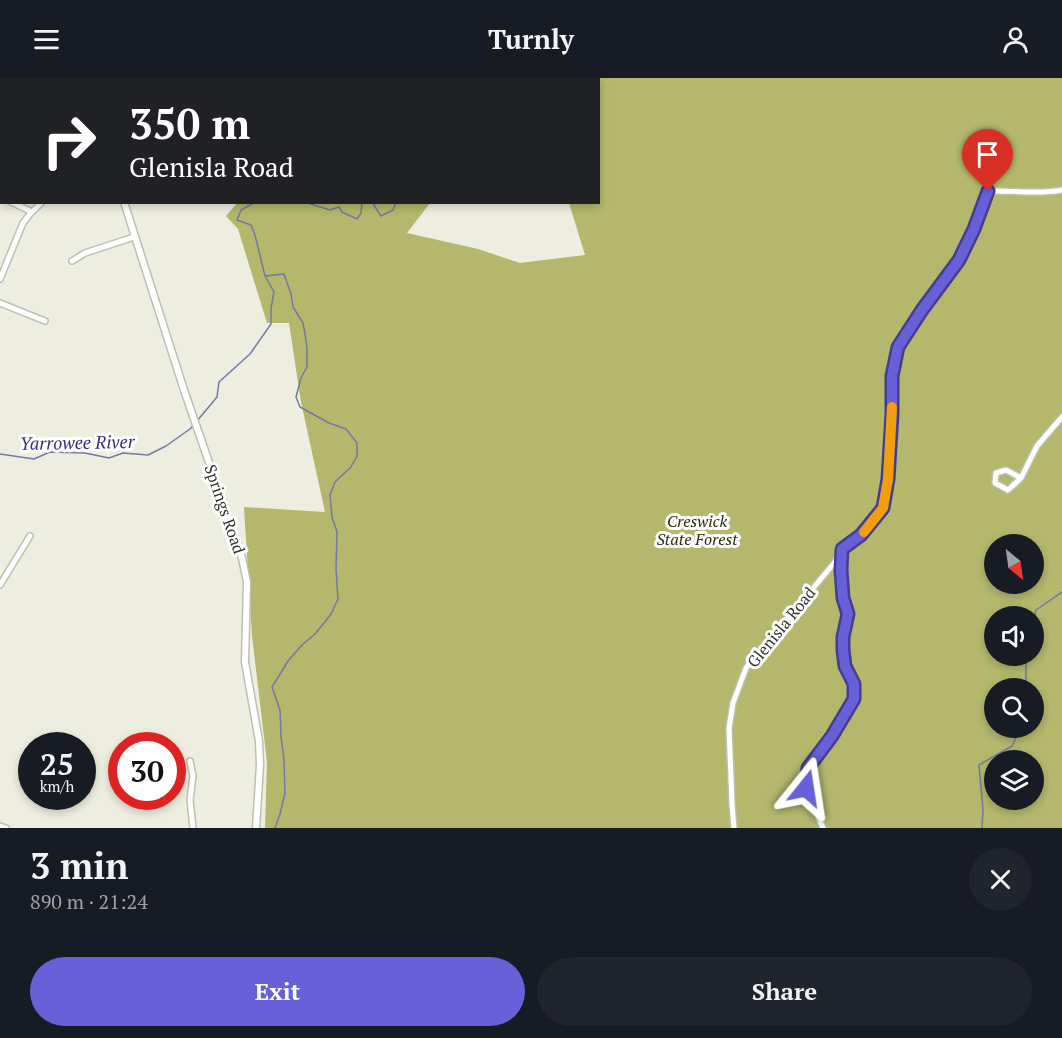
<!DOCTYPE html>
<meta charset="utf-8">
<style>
body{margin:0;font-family:"PT Serif",serif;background:#20242c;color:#f1f3f6;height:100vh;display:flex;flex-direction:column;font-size:22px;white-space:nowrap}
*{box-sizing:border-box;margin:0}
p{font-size:20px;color:#9ea1a6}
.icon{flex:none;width:33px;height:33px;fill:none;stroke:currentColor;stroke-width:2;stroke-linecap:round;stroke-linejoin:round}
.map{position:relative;height:750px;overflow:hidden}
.sheet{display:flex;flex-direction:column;background:#171b24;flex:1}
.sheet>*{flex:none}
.hud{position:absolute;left:0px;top:0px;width:600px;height:126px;box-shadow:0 3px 9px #0003;background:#202124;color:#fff;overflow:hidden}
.needle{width:39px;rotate:151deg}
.tools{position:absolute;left:984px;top:456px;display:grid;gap:12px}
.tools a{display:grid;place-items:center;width:60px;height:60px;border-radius:50%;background:#171b24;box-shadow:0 3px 9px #0003;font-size:30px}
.speed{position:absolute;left:18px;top:654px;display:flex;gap:12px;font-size:30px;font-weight:700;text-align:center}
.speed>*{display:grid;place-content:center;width:78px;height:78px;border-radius:50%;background:#171b24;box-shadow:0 3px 9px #0003;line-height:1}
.speed small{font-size:15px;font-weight:400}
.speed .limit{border:9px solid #d22;background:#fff;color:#111}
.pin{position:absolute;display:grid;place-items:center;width:51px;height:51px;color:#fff;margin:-62px -26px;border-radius:50% 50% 50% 0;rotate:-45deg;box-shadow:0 0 6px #0007}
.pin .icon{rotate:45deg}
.me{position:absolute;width:66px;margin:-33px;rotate:15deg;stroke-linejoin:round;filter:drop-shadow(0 0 4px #0008)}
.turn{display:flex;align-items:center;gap:21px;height:126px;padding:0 30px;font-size:27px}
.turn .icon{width:78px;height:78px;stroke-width:2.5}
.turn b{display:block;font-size:42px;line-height:51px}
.round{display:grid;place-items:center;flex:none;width:63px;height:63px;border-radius:32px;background:#20242c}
.head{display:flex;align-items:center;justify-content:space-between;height:102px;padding:0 30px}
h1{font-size:36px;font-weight:700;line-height:45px}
.button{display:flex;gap:12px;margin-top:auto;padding:12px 30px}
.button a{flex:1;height:69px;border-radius:36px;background:#6860d9;color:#fff;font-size:24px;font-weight:700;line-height:69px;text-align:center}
.button a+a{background:#20242c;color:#f1f3f6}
header{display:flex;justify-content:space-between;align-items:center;height:78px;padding:0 30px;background:#171b24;font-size:27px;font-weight:700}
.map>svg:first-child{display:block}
.forest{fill:#b4b76c;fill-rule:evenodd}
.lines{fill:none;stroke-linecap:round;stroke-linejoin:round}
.stream{stroke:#7678a5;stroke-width:1.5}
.minor-casing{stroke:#bebfb0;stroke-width:8}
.tertiary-casing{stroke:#bebfb0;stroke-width:9}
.minor{stroke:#fff;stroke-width:5}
.tertiary{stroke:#fff;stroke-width:6}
.route-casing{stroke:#443e8d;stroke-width:15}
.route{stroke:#6860d9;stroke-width:10}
.slow{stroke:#f59e0b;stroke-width:10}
.labels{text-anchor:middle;stroke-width:6;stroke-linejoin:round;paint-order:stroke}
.street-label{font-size:16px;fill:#32332d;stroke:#fff}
.park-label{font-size:16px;font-style:italic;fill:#2e2e0d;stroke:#fff}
.water-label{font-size:18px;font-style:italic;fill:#383180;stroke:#fff}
</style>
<header><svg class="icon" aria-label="menu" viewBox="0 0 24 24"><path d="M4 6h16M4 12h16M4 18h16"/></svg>Turnly<svg class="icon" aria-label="person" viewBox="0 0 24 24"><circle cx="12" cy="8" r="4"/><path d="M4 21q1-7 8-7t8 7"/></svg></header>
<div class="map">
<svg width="1062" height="750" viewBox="0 0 1062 750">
<rect width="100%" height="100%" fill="#edeedf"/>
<path class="forest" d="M 440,0 L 1062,0 L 1062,750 L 265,750 L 267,684 L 252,558 L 244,429 L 325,434 L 301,324 L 289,245 L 267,245 L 238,151 L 226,138 L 237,125 L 430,125 L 407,155 L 478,171 L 520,185 L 585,177 L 569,125 L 598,124 L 598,2 L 441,2 ZM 994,466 L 1034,466 L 1034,506 L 994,506 ZM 994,538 L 1034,538 L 1034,578 L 994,578 ZM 994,610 L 1034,610 L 1034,650 L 994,650 ZM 994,682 L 1034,682 L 1034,722 L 994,722 Z"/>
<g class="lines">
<path class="stream" d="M 488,2 L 489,0
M 304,124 L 330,132 L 339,129 L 342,134 L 357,141 L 361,135 L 362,124
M 372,124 L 381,138 L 393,132 L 396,124
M 265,198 L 284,196 L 291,216 L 293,229 L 303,245 L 305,256 L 307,270 L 307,289 L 301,300 L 296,319 L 300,329 L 329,345 L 346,351 L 357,365 L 357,378 L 351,389 L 335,404 L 330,417 L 332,439 L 337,454 L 336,491 L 338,521 L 331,536 L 324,545 L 315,556 L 302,567 L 288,583 L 272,609 L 280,632 L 281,658 L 284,682 L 285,715 L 280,736 L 275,750
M 197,343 L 217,319 L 219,304 L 250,276 L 271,246 L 271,230 L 274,214 L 265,198 L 255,157 L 251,147 L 237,142 L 241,132 L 256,124
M 0,376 L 34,381 L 50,374 L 85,375 L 109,380 L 123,375 L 148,377 L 166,368 L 190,351 L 194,347
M 1034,539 L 1036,532 L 1062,514
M 1026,610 L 1026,578
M 982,750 L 983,732 L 979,687 L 1012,668 L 1018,655"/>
<g class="minor-casing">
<path id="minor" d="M 423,0 L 425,2
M 157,2 L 159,0
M 0,121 L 2,121
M 11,124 L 32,134
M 72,183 L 85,175 L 134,159
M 0,201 L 23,145 L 30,136 L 42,124
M 0,225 L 45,243
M 1021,400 L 1006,392 L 996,395 L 995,405 L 1008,412 L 1021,400 L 1037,368 L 1062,339
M 0,507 L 30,458
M 190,683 L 193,698 L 190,722 L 193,750
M 0,748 L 6,750
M 734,750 L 732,726 L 729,650 L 733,625 L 746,590 L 835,484 L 842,471 L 861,457 L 883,430 L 888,401 L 892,336 L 892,298 L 898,269 L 922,232 L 959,182 L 974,151 L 988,113 C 1012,112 1038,117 1062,112
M 823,750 L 806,710 L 808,690 L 832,658 L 854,621 L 854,606 L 845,588 L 843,572 L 843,559 L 847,536 L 843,520 L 841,492 L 842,473"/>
</g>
<g class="tertiary-casing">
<path id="tertiary" d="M 94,2 L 94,0
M 124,124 L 184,312 L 242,480 L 247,504 L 245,584 L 259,663 L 260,687 L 256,750"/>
</g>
<use href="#minor" class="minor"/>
<use href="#tertiary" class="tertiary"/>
</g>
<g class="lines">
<g class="route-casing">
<path id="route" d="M 806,710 L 808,690 L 832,658 L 854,621 L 854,606 L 845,588 L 843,572 L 843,559 L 848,536 L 843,520 L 841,492 L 842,471 L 861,457 L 883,430 L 888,401 L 892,336 L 892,298 L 898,269 L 922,232 L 959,182 L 974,151 L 988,113"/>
</g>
<use href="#route" class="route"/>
<path class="slow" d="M 864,454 L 883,430 L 888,401 L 892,329"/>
</g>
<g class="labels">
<g class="street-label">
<text transform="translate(225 431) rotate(71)" y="6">Springs Road</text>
<text transform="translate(781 549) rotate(-51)" y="6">Glenisla Road</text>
</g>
<g class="park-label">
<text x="697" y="449">Creswick<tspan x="697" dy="18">State Forest</tspan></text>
</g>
<g class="water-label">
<text transform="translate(77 365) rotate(-1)" y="6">Yarrowee River</text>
</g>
</g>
</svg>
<div class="tools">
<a><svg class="needle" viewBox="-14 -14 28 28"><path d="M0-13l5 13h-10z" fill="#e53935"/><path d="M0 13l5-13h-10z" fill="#9ea1a6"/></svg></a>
<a><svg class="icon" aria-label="sound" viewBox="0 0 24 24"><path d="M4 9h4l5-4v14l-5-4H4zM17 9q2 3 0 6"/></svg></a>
<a><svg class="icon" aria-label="search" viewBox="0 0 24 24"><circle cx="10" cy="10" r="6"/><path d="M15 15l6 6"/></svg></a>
<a><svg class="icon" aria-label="layers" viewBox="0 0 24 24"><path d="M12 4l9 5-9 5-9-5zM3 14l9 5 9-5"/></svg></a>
</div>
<div class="speed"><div>25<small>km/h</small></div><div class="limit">30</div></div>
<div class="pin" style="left:988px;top:113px;background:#d93025"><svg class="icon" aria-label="arrive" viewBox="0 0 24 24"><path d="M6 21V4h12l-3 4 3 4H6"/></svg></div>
<svg class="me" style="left:806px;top:710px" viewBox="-20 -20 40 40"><path d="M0-17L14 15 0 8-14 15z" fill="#6860d9" stroke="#fff" stroke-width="4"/></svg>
<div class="hud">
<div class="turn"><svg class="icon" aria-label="right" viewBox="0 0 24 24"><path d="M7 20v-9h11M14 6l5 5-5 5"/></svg><div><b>350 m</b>Glenisla Road</div></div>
</div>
</div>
<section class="sheet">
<div class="head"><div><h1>3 min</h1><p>890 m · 21:24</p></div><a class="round"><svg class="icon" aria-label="close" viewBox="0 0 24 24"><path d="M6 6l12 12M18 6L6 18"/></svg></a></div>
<div class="button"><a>Exit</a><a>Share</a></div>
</section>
